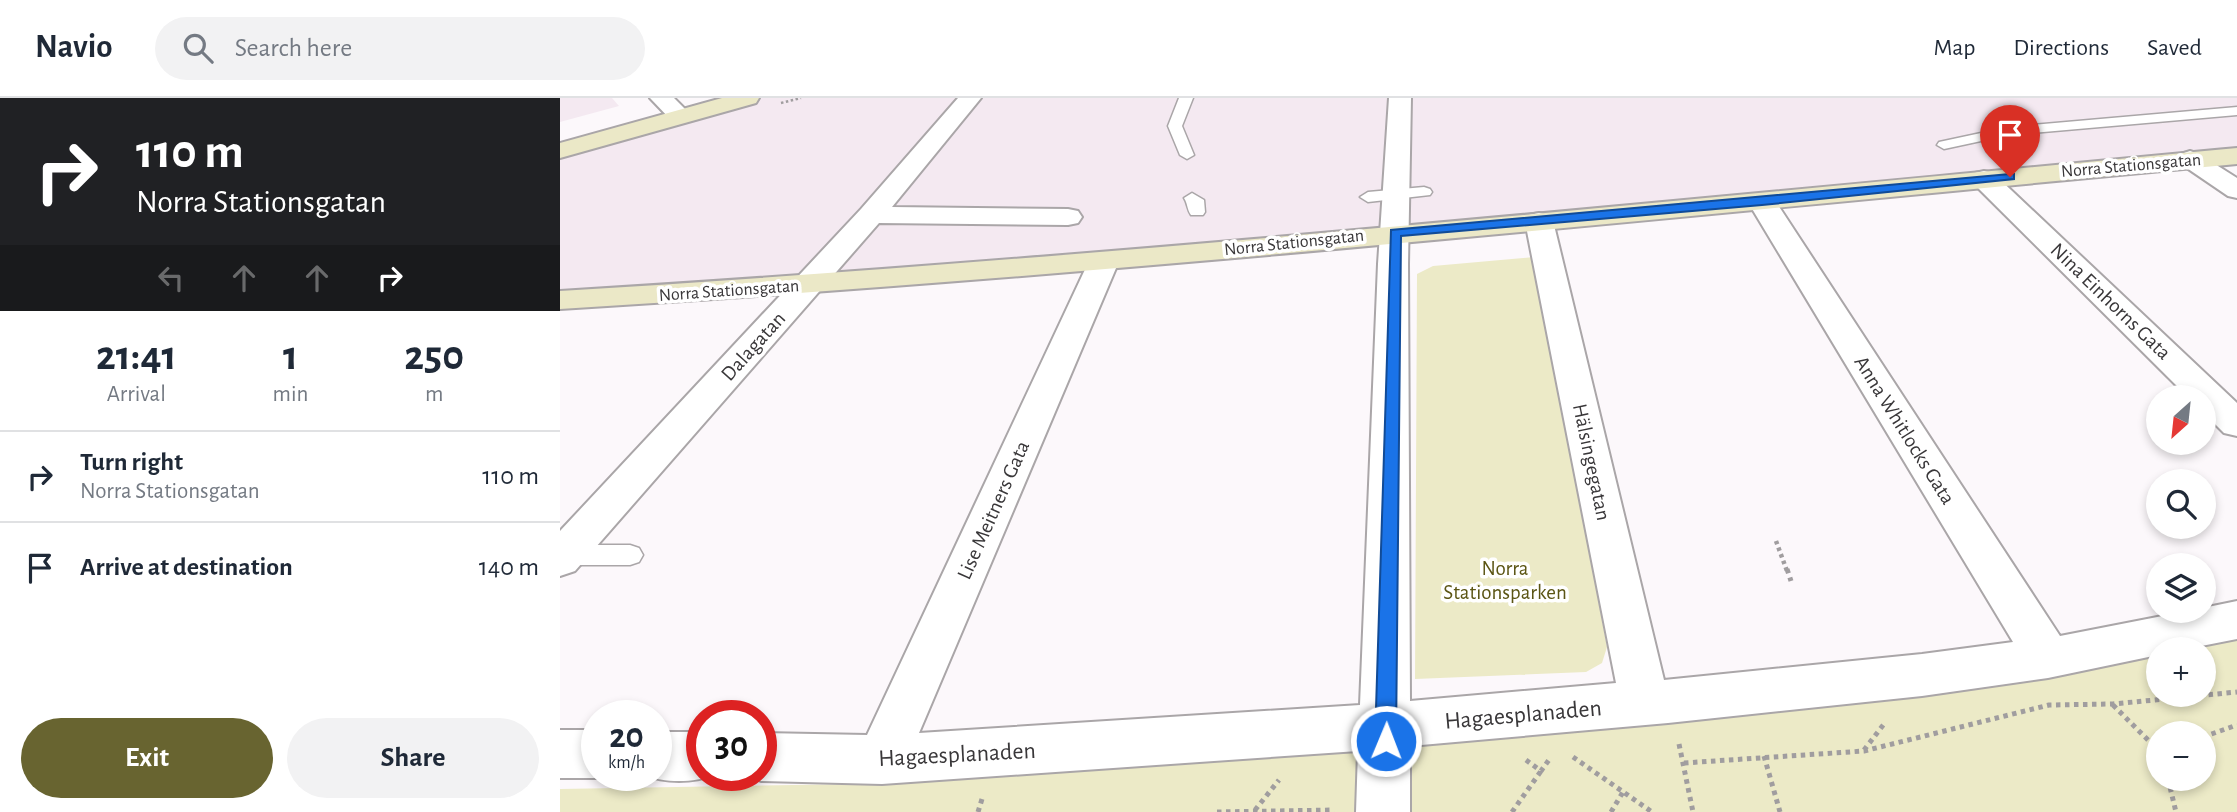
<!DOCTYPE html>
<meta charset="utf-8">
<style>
body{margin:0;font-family:"Alegreya Sans",sans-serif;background:#f2f2f3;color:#1f2937;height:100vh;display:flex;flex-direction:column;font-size:26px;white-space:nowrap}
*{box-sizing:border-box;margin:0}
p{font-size:23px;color:#747a83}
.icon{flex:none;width:38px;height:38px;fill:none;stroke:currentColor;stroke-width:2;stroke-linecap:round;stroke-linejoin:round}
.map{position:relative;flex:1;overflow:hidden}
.side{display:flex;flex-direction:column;background:#fff;width:560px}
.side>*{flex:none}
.hud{background:#202124;color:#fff;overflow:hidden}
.needle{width:46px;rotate:207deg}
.tools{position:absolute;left:1586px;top:287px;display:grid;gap:14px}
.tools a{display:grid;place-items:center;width:70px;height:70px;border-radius:50%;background:#fff;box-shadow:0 4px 10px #0003;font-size:35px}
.speed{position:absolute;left:21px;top:602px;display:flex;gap:14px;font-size:35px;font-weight:700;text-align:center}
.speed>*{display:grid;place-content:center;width:91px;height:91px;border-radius:50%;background:#fff;box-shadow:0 4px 10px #0003;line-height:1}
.speed small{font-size:18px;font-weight:400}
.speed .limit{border:10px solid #d22;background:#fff;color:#111}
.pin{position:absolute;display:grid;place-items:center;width:60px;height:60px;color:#fff;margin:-72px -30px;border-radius:50% 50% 50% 0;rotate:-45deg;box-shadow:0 0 7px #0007}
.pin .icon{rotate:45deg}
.me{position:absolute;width:77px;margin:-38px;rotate:1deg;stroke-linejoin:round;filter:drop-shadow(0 0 5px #0008)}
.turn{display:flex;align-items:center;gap:24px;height:147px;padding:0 21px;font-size:32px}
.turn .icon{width:91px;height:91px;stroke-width:2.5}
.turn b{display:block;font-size:49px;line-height:60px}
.lanes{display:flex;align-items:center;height:66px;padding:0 21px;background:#0003;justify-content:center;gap:35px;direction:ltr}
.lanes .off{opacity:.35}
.eta{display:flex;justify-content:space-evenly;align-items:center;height:119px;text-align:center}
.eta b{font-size:42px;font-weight:700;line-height:49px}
.cta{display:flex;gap:14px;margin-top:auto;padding:14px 21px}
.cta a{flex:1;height:80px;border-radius:42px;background:#686430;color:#fff;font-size:28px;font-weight:700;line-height:80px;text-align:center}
.cta a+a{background:#f2f2f3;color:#1f2937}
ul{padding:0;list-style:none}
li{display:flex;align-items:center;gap:21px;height:91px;padding:0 21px;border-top:2px solid #e0e1e3}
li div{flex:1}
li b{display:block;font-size:26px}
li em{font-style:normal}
header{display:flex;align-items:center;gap:42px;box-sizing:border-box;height:98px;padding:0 35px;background:#fff;border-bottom:2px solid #e0e1e3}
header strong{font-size:33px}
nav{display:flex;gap:38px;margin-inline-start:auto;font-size:24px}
.search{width:490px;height:63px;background:#f2f2f3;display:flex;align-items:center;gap:18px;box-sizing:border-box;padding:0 24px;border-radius:38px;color:#747a83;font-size:26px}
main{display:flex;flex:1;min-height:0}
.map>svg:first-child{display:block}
.built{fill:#f4e9f1}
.green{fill:#eceac7;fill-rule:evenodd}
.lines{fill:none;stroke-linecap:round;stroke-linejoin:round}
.lane-casing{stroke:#aaa6a8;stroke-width:3}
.street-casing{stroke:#aaa6a8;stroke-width:4}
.secondary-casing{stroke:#aaa6a8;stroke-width:4}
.path-far2{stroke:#a09d9f;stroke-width:2.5;stroke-dasharray:2.5 2.5;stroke-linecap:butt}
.path-far1{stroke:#a09d9f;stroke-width:4.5;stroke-dasharray:3.5 3.5;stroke-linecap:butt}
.path{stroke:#a09d9f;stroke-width:5;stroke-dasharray:4.5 4.5;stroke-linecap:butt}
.lane{fill:#fff;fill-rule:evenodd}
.street{fill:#fff;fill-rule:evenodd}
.secondary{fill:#ebe8c7;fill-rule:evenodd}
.route{fill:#1a73e8;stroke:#114b97;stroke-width:2}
.labels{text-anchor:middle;stroke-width:7;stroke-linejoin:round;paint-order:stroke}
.far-street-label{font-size:18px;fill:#393739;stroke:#fff}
.street-label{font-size:21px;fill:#393739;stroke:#fff}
.park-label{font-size:21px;fill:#5b5514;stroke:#fff}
.near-street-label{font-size:24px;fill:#393739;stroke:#fff}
</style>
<header>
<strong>Navio</strong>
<div class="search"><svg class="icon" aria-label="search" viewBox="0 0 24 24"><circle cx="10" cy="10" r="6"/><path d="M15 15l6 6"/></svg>Search here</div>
<nav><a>Map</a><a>Directions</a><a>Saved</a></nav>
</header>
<main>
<section class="side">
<div class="hud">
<div class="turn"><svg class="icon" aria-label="right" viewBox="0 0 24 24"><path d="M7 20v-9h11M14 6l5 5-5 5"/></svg><div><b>110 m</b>Norra Stationsgatan</div></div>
<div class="lanes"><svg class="icon off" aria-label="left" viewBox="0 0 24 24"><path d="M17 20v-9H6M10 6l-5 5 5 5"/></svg><svg class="icon off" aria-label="ahead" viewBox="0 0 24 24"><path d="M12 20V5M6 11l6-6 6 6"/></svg><svg class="icon off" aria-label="ahead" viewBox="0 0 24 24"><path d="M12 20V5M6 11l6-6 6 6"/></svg><svg class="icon" aria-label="right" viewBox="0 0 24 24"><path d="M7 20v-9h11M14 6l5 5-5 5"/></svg></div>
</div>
<div class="eta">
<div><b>21:41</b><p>Arrival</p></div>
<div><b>1</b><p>min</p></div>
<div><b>250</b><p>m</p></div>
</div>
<ul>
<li><svg class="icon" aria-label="right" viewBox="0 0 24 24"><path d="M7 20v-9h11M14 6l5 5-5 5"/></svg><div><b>Turn right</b><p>Norra Stationsgatan</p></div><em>110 m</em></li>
<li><svg class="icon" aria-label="arrive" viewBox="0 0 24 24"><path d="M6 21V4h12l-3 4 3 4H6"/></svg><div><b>Arrive at destination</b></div><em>140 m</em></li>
</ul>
<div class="cta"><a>Exit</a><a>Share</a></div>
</section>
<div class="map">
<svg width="1677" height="714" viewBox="0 0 1677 714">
<rect width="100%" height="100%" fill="#fcf8fb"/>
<path class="built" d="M 0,0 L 52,0 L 59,8 L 0,24 Z
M 191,0 L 1677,0 L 1677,63 L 986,130 L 0,195 L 0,49 Z"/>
<path class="green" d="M 974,159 L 1047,549 L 1042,565 L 1026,574 L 855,581 L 857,176 L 873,168 Z
M 1677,536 L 1677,714 L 0,714 L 0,691 L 297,686 L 754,641 ZM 1598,551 L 1643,551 L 1643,597 L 1598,597 ZM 1598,635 L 1643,635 L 1643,681 L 1598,681 Z"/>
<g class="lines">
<g class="lane-casing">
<path id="lane" d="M 619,0 L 633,0 L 622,28 L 634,57 L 627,61 L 620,57 L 608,28 Z
M 1677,9 L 1677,17 L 1449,37 L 1384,51 L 1377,47 L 1379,44 L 1449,29 Z
M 864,89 L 870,91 L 872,94 L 870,97 L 808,104 L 800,99 L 808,94 Z
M 632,95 L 644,102 L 645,114 L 643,117 L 631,117 C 627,112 628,106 624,100 Z
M 4,447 L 70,447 L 79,450 L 83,457 L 79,464 L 70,467 L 4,467 L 0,465 L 0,449 Z"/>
</g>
<g class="street-casing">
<path id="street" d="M 90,0 L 114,0 L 132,18 L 128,23 L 112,23 Z
M 398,0 L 421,0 L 332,109 L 508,111 L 518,113 L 522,119 L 518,125 L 508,127 L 319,125 L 15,473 L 0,478 L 0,433 L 301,111 Z
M 829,0 L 851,0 L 848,166 L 850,603 L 1056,585 L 965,123 L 969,117 L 979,115 L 989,117 L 993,123 L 1104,582 L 1362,556 L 1453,544 L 1188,104 L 1192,98 L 1202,96 L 1212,98 L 1216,104 L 1500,538 L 1628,513 L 1643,513 L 1643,510 L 1677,503 L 1677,541 L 1626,551 L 1598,551 L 1598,557 L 1488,580 L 1362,598 L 1108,625 L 850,648 L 850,714 L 796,714 L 798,653 L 322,686 L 201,683 L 186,677 L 201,677 L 201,635 L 307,637 L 529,163 L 533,157 L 544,154 L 555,157 L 559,163 L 359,635 L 800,607 L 818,166 Z
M 1630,53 L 1639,56 L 1677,80 L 1677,100 L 1668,98 L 1621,66 L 1617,61 L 1621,56 Z
M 1424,73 L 1433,75 L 1677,305 L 1677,338 L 1664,335 L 1643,314 L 1643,299 L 1628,299 L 1415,87 L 1411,81 L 1415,75 Z
M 0,632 L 37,632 L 37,677 L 44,677 L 37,680 L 0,680 Z
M 96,634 L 142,634 L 142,677 L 154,677 C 134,685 104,685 84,677 L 96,677 Z"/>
</g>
<g class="secondary-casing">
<path id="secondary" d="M 162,0 L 199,0 L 196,5 L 0,60 L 0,45 Z
M 1677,50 L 1677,66 C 1118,118 560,177 0,211 L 0,193 C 560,159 1118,102 1677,50 Z"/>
</g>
<path class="path-far2" d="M 221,5 L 241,0"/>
<path class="path-far1" d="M 1216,443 L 1227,473"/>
<path class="path" d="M 1227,471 L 1231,483
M 1553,607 L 1598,652
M 1643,639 L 1677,627
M 1119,646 L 1133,714
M 1304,652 L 1324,626
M 1204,658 L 1220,714
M 1013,659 L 1092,714
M 966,662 L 981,673 L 991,659
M 1124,665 L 1304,653 L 1489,607 L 1553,606 L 1677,594
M 1608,681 L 1616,714
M 695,712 L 719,682
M 418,714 L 422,701
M 657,714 L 774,712
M 952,714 L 981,673
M 1051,714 L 1063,694"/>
<use href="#lane" class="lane"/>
<use href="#street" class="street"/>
<use href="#secondary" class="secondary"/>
</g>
<path class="route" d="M 1450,76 L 1454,76 L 1454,81 L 1202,107 L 841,138 L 836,643 L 833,650 L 826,653 L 818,650 L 815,643 L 831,132 Z"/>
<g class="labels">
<g class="far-street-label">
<text transform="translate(1571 67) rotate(-5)" y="6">Norra Stationsgatan</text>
<text transform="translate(734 144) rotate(-6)" y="6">Norra Stationsgatan</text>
<text transform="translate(169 192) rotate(-4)" y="6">Norra Stationsgatan</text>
</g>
<g class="street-label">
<text transform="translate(1551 203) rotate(44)" y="7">Nina Einhorns Gata</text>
<text transform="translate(193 248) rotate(-48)" y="7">Dalagatan</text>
<text transform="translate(1345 332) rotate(58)" y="7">Anna Whitlocks Gata</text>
<text transform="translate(1032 364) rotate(78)" y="7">Hälsingegatan</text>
<text transform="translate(433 412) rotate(-66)" y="7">Lise Meitners Gata</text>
</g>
<g class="park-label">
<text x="945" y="477">Norra<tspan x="945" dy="24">Stationsparken</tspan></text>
</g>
<g class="near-street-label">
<text transform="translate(963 616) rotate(-5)" y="8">Hagaesplanaden</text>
<text transform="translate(397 656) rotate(-3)" y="8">Hagaesplanaden</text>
</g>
</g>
</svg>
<div class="tools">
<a><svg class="needle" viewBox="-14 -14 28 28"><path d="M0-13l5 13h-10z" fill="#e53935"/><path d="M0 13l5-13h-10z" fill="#747a83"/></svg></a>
<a><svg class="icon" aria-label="search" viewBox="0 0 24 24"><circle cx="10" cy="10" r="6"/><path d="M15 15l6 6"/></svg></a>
<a><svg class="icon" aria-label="layers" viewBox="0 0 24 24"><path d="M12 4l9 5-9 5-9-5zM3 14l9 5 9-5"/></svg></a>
<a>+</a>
<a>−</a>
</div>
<div class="speed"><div>20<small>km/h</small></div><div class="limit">30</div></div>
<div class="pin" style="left:1450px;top:79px;background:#d93025"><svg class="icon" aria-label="arrive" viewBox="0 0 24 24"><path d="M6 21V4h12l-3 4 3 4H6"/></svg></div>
<svg class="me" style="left:826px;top:643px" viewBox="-20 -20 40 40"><circle r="17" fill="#1a73e8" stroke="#fff" stroke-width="3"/><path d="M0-11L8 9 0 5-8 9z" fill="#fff"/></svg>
</div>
</main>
